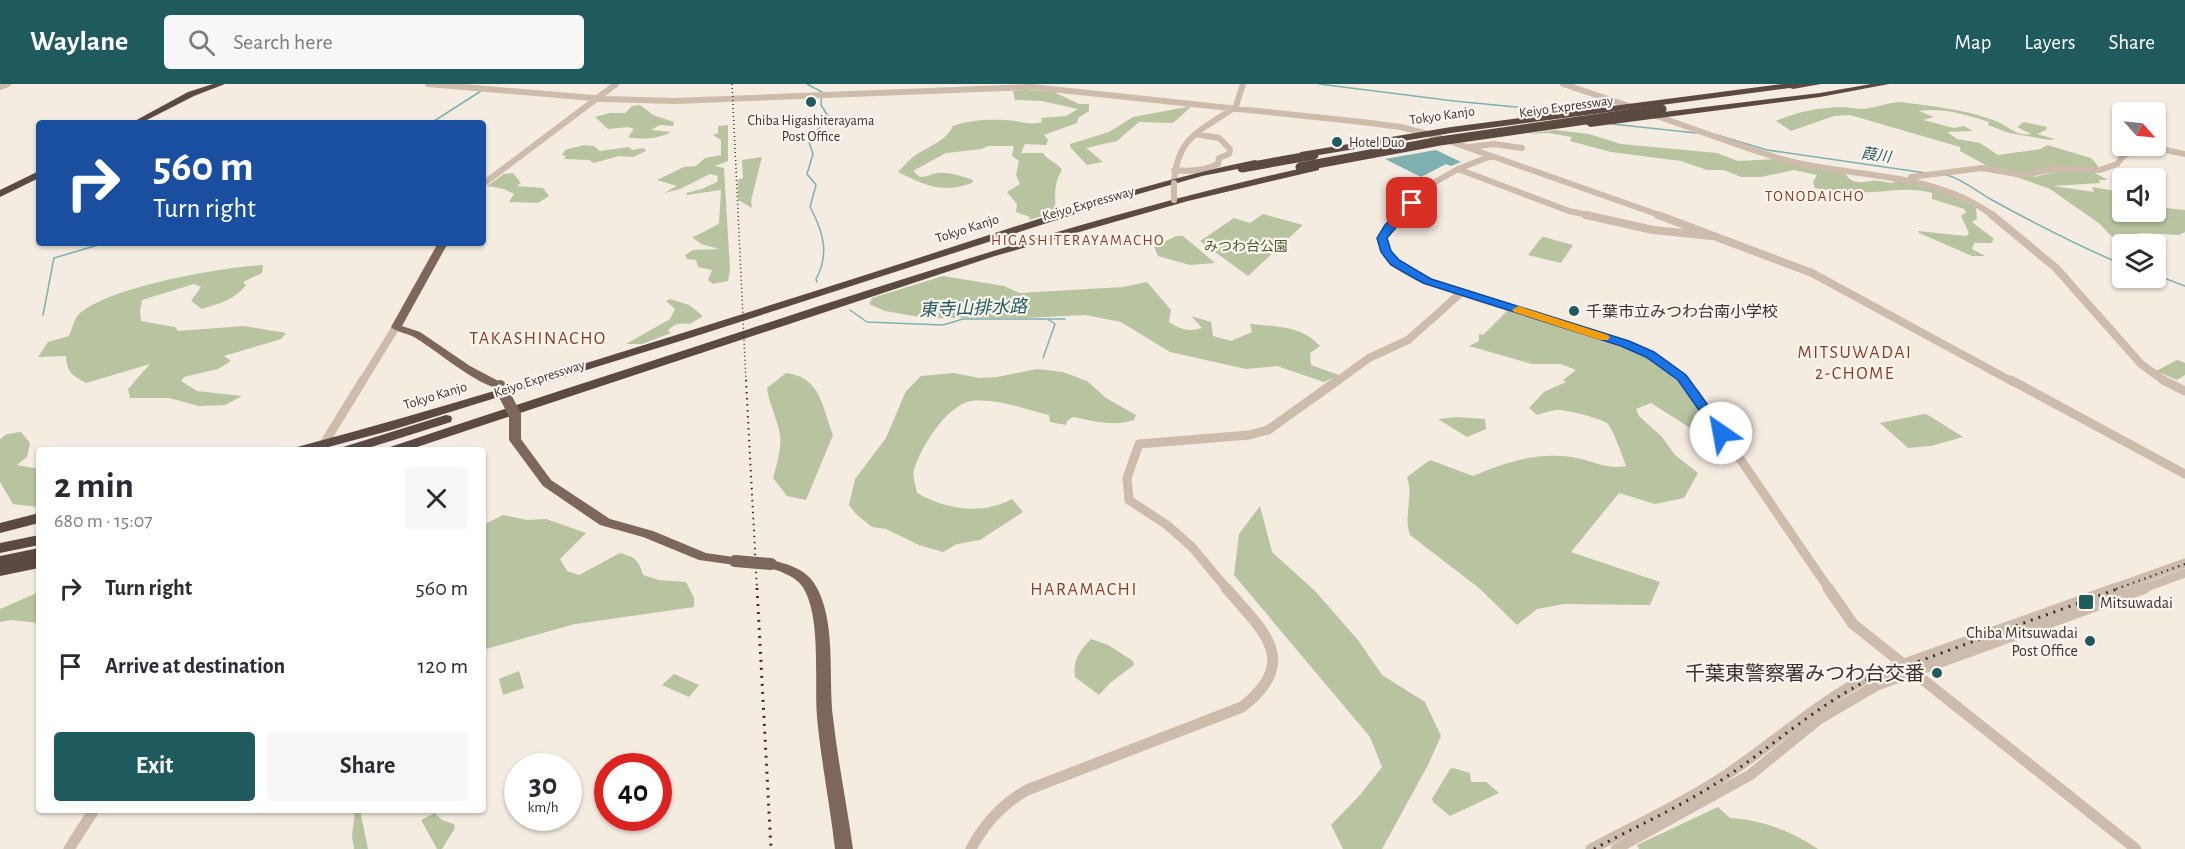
<!DOCTYPE html>
<meta charset="utf-8">
<style>
body{margin:0;font-family:"Alegreya Sans","Noto Sans JP",sans-serif;background:#f7f7f7;color:#2b2b33;height:100vh;display:flex;flex-direction:column;font-size:22px;white-space:nowrap}
*{box-sizing:border-box;margin:0}
p{font-size:20px;color:#7c7c81}
.icon{flex:none;width:33px;height:33px;fill:none;stroke:currentColor;stroke-width:2;stroke-linecap:round;stroke-linejoin:round}
.map{position:relative;flex:1;overflow:hidden}
.sheet{position:absolute;left:36px;top:363px;width:450px;height:366px;display:flex;flex-direction:column;background:#fff;border-radius:6px;box-shadow:0 2px 4px #0004}
.sheet>*{flex:none}
.guide{position:absolute;left:36px;top:36px;width:450px;height:126px;border-radius:6px;box-shadow:0 2px 4px #0004;background:#1a4fa0;color:#fff;overflow:hidden}
.needle{width:39px;rotate:117deg}
.tools{position:absolute;left:2112px;top:18px;display:grid;gap:12px}
.tools a{display:grid;place-items:center;width:54px;height:54px;border-radius:6px;background:#fff;box-shadow:0 2px 4px #0004;font-size:30px}
.speed{position:absolute;left:504px;top:669px;display:flex;gap:12px;font-size:30px;font-weight:700;text-align:center}
.speed>*{display:grid;place-content:center;width:78px;height:78px;border-radius:50%;background:#fff;box-shadow:0 2px 4px #0004;line-height:1}
.speed small{font-size:15px;font-weight:400}
.speed .limit{border:9px solid #d22;background:#fff;color:#111}
.pin{position:absolute;display:grid;place-items:center;width:51px;height:51px;color:#fff;margin:-26px;border-radius:12px;box-shadow:0 3px 9px #0006}
.me{position:absolute;width:66px;margin:-33px;rotate:327deg;stroke-linejoin:round;filter:drop-shadow(0 0 4px #0008)}
.turn{display:flex;align-items:center;gap:21px;height:126px;padding:0 18px;font-size:27px}
.turn .icon{width:78px;height:78px;stroke-width:2.5}
.turn b{display:block;font-size:42px;line-height:51px}
.round{display:grid;place-items:center;flex:none;width:63px;height:63px;border-radius:6px;background:#f7f7f7}
.headline{display:flex;align-items:center;justify-content:space-between;height:102px;padding:0 18px}
h1{font-size:36px;font-weight:700;line-height:45px}
.primary-button{display:flex;gap:12px;margin-top:auto;padding:12px 18px}
.primary-button a{flex:1;height:69px;border-radius:6px;background:#1f5a5e;color:#fff;font-size:24px;font-weight:700;line-height:69px;text-align:center}
.primary-button a+a{background:#f7f7f7;color:#2b2b33}
ul{padding:0;list-style:none}
li{display:flex;align-items:center;gap:18px;height:78px;padding:0 18px}
li div{flex:1}
li b{display:block;font-size:22px}
li em{font-style:normal}
header{display:flex;align-items:center;gap:36px;box-sizing:border-box;height:84px;padding:0 30px;background:#1f5a5e;color:#fff}
header strong{font-size:28px}
nav{display:flex;gap:33px;margin-inline-start:auto;font-size:21px}
.search{width:420px;height:54px;background:#f7f7f7;display:flex;align-items:center;gap:15px;box-sizing:border-box;padding:0 21px;border-radius:6px;color:#7c7c81;font-size:22px}
.map>svg:first-child{display:block}
.green{fill:#b8c4a0}
.water{fill:#7fb0b2}
.lines{fill:none;stroke-linecap:round;stroke-linejoin:round}
.stream{stroke:#7fb0b2;stroke-width:1.5}
.minor-far3{stroke:#cdbbac;stroke-width:6}
.minor-far2{stroke:#cdbbac;stroke-width:8}
.minor-far1{stroke:#cdbbac;stroke-width:9}
.minor{stroke:#cdbbac;stroke-width:11}
.major{fill:#7d675c;fill-rule:evenodd}
.highway{fill:#5c4a42;fill-rule:evenodd}
.rail-far2{stroke:#3b302b;stroke-width:1.5;stroke-dasharray:1 3;stroke-linecap:butt}
.rail-far1{stroke:#3b302b;stroke-width:2;stroke-dasharray:1.5 4.5;stroke-linecap:butt}
.rail{stroke:#3b302b;stroke-width:3;stroke-dasharray:2 6;stroke-linecap:butt}
.minor-bridge{stroke:#cdbbac;stroke-width:6}
.major-bridge{stroke:#7d675c;stroke-width:12}
.highway-bridge{stroke:#5c4a42;stroke-width:9}
.route{fill:#1a73e8;stroke:#114b97;stroke-width:1.5}
.slow{fill:#f59e0b}
.poi-dot{fill:#1f5a5e;stroke:#fbf5ee;stroke-width:2}
.labels{text-anchor:middle;stroke-width:4.5;stroke-linejoin:round;paint-order:stroke}
.far-street-label{font-size:14px;fill:#3b302b;stroke:#fbf5ee}
.far-poi-label{font-size:14px;fill:#3b302b;stroke:#fbf5ee}
.far-park-label{font-size:14px;fill:#4a5a2e;stroke:#fbf5ee}
.far-water-label{font-size:15px;font-style:italic;fill:#1f5a5e;stroke:#fbf5ee}
.far-neighbourhood-label{font-size:15px;letter-spacing:1.5px;fill:#8c3b22;stroke:#fbf5ee}
.poi-label{font-size:16px;fill:#3b302b;stroke:#fbf5ee;text-anchor:start}
.water-label{font-size:18px;font-style:italic;fill:#1f5a5e;stroke:#fbf5ee}
.neighbourhood-label{font-size:18px;letter-spacing:1.5px;fill:#8c3b22;stroke:#fbf5ee}
.near-poi-label{font-size:20px;fill:#3b302b;stroke:#fbf5ee;text-anchor:end}
</style>
<header>
<strong>Waylane</strong>
<div class="search"><svg class="icon" aria-label="search" viewBox="0 0 24 24"><circle cx="10" cy="10" r="6"/><path d="M15 15l6 6"/></svg>Search here</div>
<nav><a>Map</a><a>Layers</a><a>Share</a></nav>
</header>
<div class="map">
<svg width="2185" height="765" viewBox="0 0 2185 765">
<rect width="100%" height="100%" fill="#f4ebe1"/>
<path class="green" d="M 1025,6 L 1054,8 L 1079,20 L 1089,20 L 1089,27 L 1078,34 L 1077,39 L 1044,51 L 1048,56 L 1046,61 L 1025,60 L 1021,69 L 1043,69 C 1048,77 1057,78 1062,86 C 1053,100 1056,110 1055,126 L 1052,129 L 1029,136 L 1030,133 L 1016,128 L 1017,120 L 1007,108 L 1020,100 L 1016,91 L 1019,77 L 1012,72 L 1014,62 L 988,62 L 982,65 L 946,69 L 913,87 L 920,93 C 928,93 932,89 939,89 C 951,88 962,93 973,96 L 972,99 C 941,110 925,101 898,88 C 903,83 907,78 912,74 C 926,62 944,60 953,42 C 969,36 988,35 1005,36 C 1017,36 1030,42 1042,38 L 1041,34 L 1066,32 L 1078,25 L 1042,17 L 1015,16 L 1013,7 Z
M 1900,18 C 1932,22 1962,25 1993,36 C 2007,40 2015,53 2031,50 L 2017,43 L 2024,38 L 2047,43 L 2046,46 L 2037,50 L 2055,55 L 2050,56 L 2009,49 L 1988,41 L 1989,38 C 1969,31 1940,23 1919,27 L 1934,33 L 1923,36 L 1954,44 L 1964,42 L 1973,47 L 1947,48 L 1957,55 L 1980,59 L 1998,71 L 2041,65 L 2047,61 L 2091,74 L 2098,82 L 2098,85 L 2036,88 L 2034,93 L 2065,86 L 2091,87 L 2108,96 L 2099,96 L 2100,99 L 2053,102 L 2094,108 L 2092,103 L 2122,108 L 2122,128 L 2156,128 L 2156,123 L 2185,126 L 2185,148 L 2179,151 L 2143,149 L 2112,153 L 2100,140 L 2050,105 L 1989,83 L 1960,67 L 1960,63 L 1850,31 L 1834,32 L 1791,47 L 1776,37 C 1796,28 1818,24 1840,23 C 1848,23 1856,25 1864,25 C 1877,23 1887,19 1900,18 Z
M 640,21 L 653,31 L 674,38 L 673,42 L 660,41 L 651,46 L 671,48 C 659,55 641,56 628,53 L 634,45 L 628,43 L 608,45 L 595,33 L 610,29 L 625,29 L 632,22 Z
M 1192,22 L 1173,39 L 1139,38 L 1117,57 L 1086,64 L 1103,78 L 1087,81 L 1070,63 L 1070,60 L 1109,48 L 1133,33 Z
M 728,41 L 728,77 L 715,82 L 724,84 L 730,185 L 728,197 L 713,200 L 708,196 L 712,186 L 698,183 L 696,176 L 687,175 L 685,171 L 693,166 L 719,165 L 701,160 L 692,153 C 704,149 709,144 719,140 L 721,106 L 687,111 L 686,109 L 702,105 L 717,98 L 718,92 L 710,90 L 680,105 L 664,109 L 677,102 L 657,96 L 684,83 L 696,82 L 705,74 L 721,71 L 721,56 L 713,51 L 718,49 L 718,42 Z
M 1555,46 L 1589,50 L 1621,60 L 1717,69 L 1738,77 L 1777,75 L 1844,87 C 1850,100 1859,99 1871,97 C 1877,96 1885,98 1892,99 L 1897,96 L 1947,108 L 1976,124 L 1977,135 L 1972,138 L 1994,155 L 1991,159 L 1974,159 L 1972,165 L 1985,172 L 1972,172 L 1919,149 L 1918,147 L 1966,152 L 1969,149 L 1961,132 L 1966,128 L 1964,125 L 1932,115 L 1932,109 C 1911,103 1892,107 1871,108 C 1861,109 1825,106 1815,104 L 1813,98 L 1817,91 L 1794,86 L 1761,93 L 1741,93 L 1724,86 L 1707,86 L 1681,77 L 1611,68 L 1570,57 L 1572,53 L 1548,49 L 1527,50 Z
M 584,61 L 594,62 L 600,67 L 629,63 L 632,66 L 644,64 L 646,67 L 633,73 L 619,72 L 594,79 L 589,76 L 564,75 L 566,72 L 562,71 L 565,66 Z
M 762,73 L 751,117 L 752,124 L 738,116 L 738,96 L 743,94 L 742,76 Z
M 513,89 L 521,99 L 517,102 L 543,104 L 549,112 L 538,119 L 509,118 L 514,110 L 504,105 L 487,102 L 504,90 Z
M 1263,130 L 1303,141 L 1248,192 L 1200,157 L 1234,134 L 1250,139 Z
M 1176,152 L 1183,152 L 1215,179 L 1190,181 L 1158,172 L 1154,163 Z
M 1542,153 L 1544,153 L 1573,161 L 1561,179 L 1528,171 Z
M 263,181 L 262,189 L 243,198 L 246,201 C 236,215 218,220 202,225 L 191,217 L 201,203 L 194,200 L 142,216 L 140,227 L 141,237 L 175,243 L 178,247 L 244,242 L 286,249 L 281,255 L 224,272 L 231,277 L 218,285 L 184,293 L 181,297 L 197,307 L 242,312 L 225,321 L 199,322 L 169,314 L 130,314 L 128,305 L 150,280 L 86,299 C 72,291 67,289 66,272 L 38,273 L 48,258 L 69,252 C 72,246 74,235 78,231 C 106,203 223,183 263,181 Z
M 943,192 L 1004,202 L 1020,209 L 1123,203 L 1147,198 L 1171,226 L 1169,238 C 1181,246 1189,248 1202,244 L 1191,232 L 1211,238 L 1213,252 L 1231,257 L 1252,248 L 1250,240 C 1276,243 1301,241 1320,262 L 1310,269 L 1311,281 L 1339,291 L 1324,298 L 1277,282 L 1246,285 L 1170,268 L 1121,238 L 1085,231 L 1025,234 L 925,234 L 885,227 L 869,220 L 872,214 Z
M 670,215 L 689,221 L 703,232 L 690,240 C 681,239 674,239 668,247 L 671,249 L 642,260 L 626,260 L 670,235 L 675,225 L 666,217 Z
M 1508,226 C 1557,241 1655,261 1686,301 C 1698,316 1703,332 1713,348 L 1695,347 L 1651,319 L 1636,325 L 1639,332 L 1662,353 L 1675,371 L 1698,389 L 1684,414 L 1655,420 L 1619,409 L 1571,468 L 1660,498 L 1650,521 L 1564,520 L 1537,525 L 1517,541 L 1479,504 L 1410,451 C 1403,432 1414,412 1407,393 L 1430,376 L 1473,392 C 1506,378 1536,368 1572,373 C 1593,376 1605,386 1626,382 C 1624,375 1612,343 1607,339 C 1599,334 1565,325 1556,326 C 1549,327 1543,329 1537,331 L 1529,324 L 1544,308 L 1566,298 L 1563,296 L 1576,286 L 1561,280 L 1532,280 L 1469,262 L 1479,257 L 1479,250 L 1486,251 L 1484,250 Z
M 2177,276 L 2185,279 L 2185,291 L 2177,296 L 2156,287 Z
M 1037,285 L 1063,288 L 1087,297 L 1106,314 L 1136,331 L 1134,336 C 1113,343 1094,337 1073,333 L 1067,337 L 1066,341 L 1050,338 L 1049,331 C 1025,325 996,314 971,317 C 947,321 920,364 914,386 C 912,392 916,402 917,409 C 946,426 983,431 1012,415 L 1023,428 L 980,456 L 957,460 L 943,468 L 919,461 L 886,445 L 872,443 L 856,430 L 849,421 L 855,395 L 886,354 L 906,307 L 921,292 L 954,289 L 979,294 L 997,293 Z
M 786,289 C 821,293 822,323 833,351 L 806,416 L 787,412 L 773,394 C 777,379 783,362 779,346 C 776,332 769,319 767,304 Z
M 1924,330 L 1928,331 L 1963,353 L 1931,362 L 1908,364 L 1880,339 Z
M 1457,333 L 1485,335 L 1486,345 L 1467,353 L 1438,335 Z
M 21,348 L 30,359 L 27,373 L 17,381 L 39,385 L 38,423 L 13,420 L 0,398 L 0,355 L 7,350 Z
M 1260,422 L 1272,468 L 1315,507 L 1358,556 L 1382,591 L 1425,618 L 1441,652 L 1428,681 L 1382,765 L 1343,765 L 1331,741 L 1360,711 L 1382,683 L 1370,653 L 1234,491 L 1239,450 Z
M 503,431 L 527,436 L 546,435 L 586,449 L 560,475 L 567,487 L 579,491 L 620,469 C 635,473 639,476 643,491 L 659,496 L 686,498 L 694,514 L 694,523 L 575,540 L 486,565 L 483,563 L 483,441 Z
M 39,508 L 39,539 L 11,536 L 0,538 L 0,525 Z
M 1091,555 L 1108,561 L 1133,577 L 1134,581 L 1110,599 L 1099,611 L 1075,593 C 1073,575 1079,568 1091,555 Z
M 519,587 L 524,604 L 503,611 L 499,595 Z
M 674,590 L 699,601 L 689,613 L 662,601 Z
M 1453,684 L 1470,689 L 1471,698 L 1486,698 L 1499,709 L 1450,732 L 1433,718 L 1432,715 L 1450,685 Z
M 1718,723 L 1730,734 C 1762,736 1792,747 1818,765 L 1639,765 L 1637,761 Z
M 355,726 L 362,726 L 361,731 L 368,765 L 354,765 L 352,752 Z
M 435,729 L 442,736 L 454,740 L 455,744 L 442,765 L 437,765 L 421,736 Z"/>
<path class="water" d="M 1436,66 L 1461,78 L 1451,82 L 1446,80 L 1421,93 L 1385,75 Z"/>
<g class="lines">
<path class="stream" d="M 807,0 L 822,8 L 821,21 L 828,32 L 809,58 L 813,70 L 807,90 L 816,101 L 810,123 C 823,147 830,170 816,195 L 817,198
M 1319,0 L 1454,17 L 1568,28
M 431,39 L 481,7
M 1612,40 L 1696,49
M 1717,51 L 1767,66 L 1926,89
M 1947,91 C 1964,96 1976,107 1992,116 C 2034,139 2077,162 2122,180
M 2156,191 L 2185,202
M 850,226 L 867,238 L 943,241 L 963,235 L 1065,235
M 43,231 L 54,174 L 105,159
M 1043,274 L 1055,240 L 1049,236"/>
<path class="minor-far3" d="M 428,0 L 605,15 L 675,17 L 1032,3 L 1362,38 L 1401,43 L 1432,51 L 1662,132
M 1563,0 L 1635,24
M 0,3 L 8,0
M 1651,30 C 1695,45 1740,63 1785,76 C 1856,95 1932,86 1994,132
M 1469,63 L 1494,60 L 1522,64
M 1458,85 L 1569,127 L 1593,132
M 1174,86 C 1190,88 1204,87 1218,80 L 1219,74 L 1229,70 L 1230,65 L 1219,54 L 1195,50
M 1911,93 L 1982,84 L 2022,91 L 2060,84 L 2100,86 L 2117,80 L 2123,72 L 2138,64 L 2156,64 L 2185,70
M 1174,99 C 1177,50 1203,47 1236,22 L 1243,0
M 483,100 L 616,0
M 1401,132 L 1430,101 L 1458,85 L 1491,72"/>
<path class="minor-far2" d="M 1402,131 C 1396,137 1386,145 1384,153 C 1377,175 1411,190 1427,197 L 1635,264 L 1663,279 L 1685,298
M 1586,131 L 1653,146 L 1712,152
M 1658,131 L 1812,189 L 2013,298
M 1992,131 L 2056,184 L 2141,280 L 2166,298
M 362,298 L 396,243
M 1336,298 L 1369,274 L 1408,256 L 1462,208"/>
<path class="minor-far1" d="M 1683,296 L 1695,309 L 1829,505
M 2011,296 L 2185,390
M 2163,296 L 2185,307
M 320,366 L 363,296
M 1227,505 L 1192,463 L 1167,441 L 1129,416 L 1127,394 L 1139,360 L 1249,351 L 1268,346 L 1338,296
M 2112,505 L 2185,479
M 2141,505 L 2185,489"/>
<path class="minor" d="M 1828,504 L 1853,540 L 2136,765
M 69,765 L 94,726
M 971,765 C 984,740 1002,720 1027,706 L 1242,623 C 1302,577 1262,546 1226,504
M 1591,765 C 1634,742 1680,721 1720,695 C 1771,662 1814,621 1868,593 L 2117,504
M 1616,765 L 1750,691 L 1819,635 L 1877,601 L 2145,504"/>
<path class="major" d="M 438,159 L 448,159 L 402,242 L 420,248 L 470,282 L 504,300 L 505,302 L 504,304 C 483,308 432,262 412,252 C 405,249 397,248 391,243 Z
M 515,328 L 521,331 L 521,355 L 551,396 L 610,435 L 653,447 L 706,469 L 740,474 L 742,477 L 740,480 L 735,481 L 699,476 L 643,453 L 600,441 L 543,402 L 509,356 L 509,331 Z
M 771,476 C 787,480 804,484 814,499 C 837,534 828,593 833,634 C 838,678 847,721 853,765 L 835,765 C 830,721 821,677 817,633 C 814,598 822,531 802,502 C 794,491 779,487 766,483 L 764,480 L 766,477 Z"/>
<path class="highway" d="M 213,0 L 225,0 L 194,12 L 141,39 L 131,39 L 188,8 Z
M 1782,0 L 1821,0 L 1793,5 L 1790,4 L 1451,49 L 1301,74 L 1297,71 L 1301,68 L 1451,43 Z
M 1871,0 L 1889,0 L 1820,13 L 1590,43 L 1586,40 L 1590,37 L 1820,9 Z
M 1255,76 L 1258,77 L 1258,81 L 1202,92 L 1128,113 L 690,254 L 392,346 L 317,366 L 295,366 L 297,363 C 495,310 689,247 884,185 C 1007,146 1129,102 1255,76 Z
M 1316,81 L 1319,82 L 1319,86 L 1188,117 L 995,172 L 408,366 L 388,366 L 390,363 C 509,323 628,285 746,246 C 934,184 1122,124 1316,81 Z
M 39,87 L 39,94 L 0,113 L 0,106 Z
M 446,331 L 451,332 L 452,335 L 451,338 L 362,366 L 341,366 L 343,363 Z
M 39,429 L 39,439 L 0,449 L 0,439 Z
M 39,451 L 39,461 L 0,469 L 0,459 Z
M 39,464 L 39,474 L 7,481 L 39,474 L 39,484 L 0,492 L 0,472 Z"/>
<path class="rail-far2" d="M 732,0 L 746,298"/>
<path class="rail-far1" d="M 746,296 L 757,505
M 2116,505 L 2185,480"/>
<path class="rail" d="M 757,504 L 771,765
M 1594,765 C 1635,743 1684,721 1723,695 C 1773,662 1816,622 1870,595 L 2120,504"/>
<path class="minor-bridge" d="M 1174,99 L 1174,116"/>
<path class="major-bridge" d="M 500,302 L 515,331
M 735,477 L 771,480"/>
<path class="highway-bridge" d="M 1300,83 L 1440,57 L 1662,25
M 1242,84 L 1314,71"/>
</g>
<path class="route" d="M 1408,117 L 1417,119 L 1387,154 L 1391,167 L 1399,176 L 1431,195 L 1629,257 L 1654,268 L 1686,291 L 1728,349 L 1726,352 L 1717,352 L 1678,296 L 1646,273 L 1621,262 L 1423,199 L 1391,181 L 1381,168 L 1377,154 L 1385,141 Z"/>
<path class="slow" d="M 1518,222 L 1608,251 L 1610,253 L 1608,256 L 1600,256 L 1514,228 L 1512,226 Z"/>
<g class="poi-dot">
<circle cx="811" cy="18" r="6"/>
<circle cx="1337" cy="58" r="6"/>
<circle cx="1574" cy="227" r="6"/>
<rect x="2078" y="510" width="16" height="16" rx="3"/>
<circle cx="2090" cy="557" r="6"/>
<circle cx="1937" cy="589" r="6"/>
</g>
<g class="labels">
<g class="far-street-label">
<text transform="translate(1566 22) rotate(-8)" y="5">Keiyo Expressway</text>
<text transform="translate(1442 31) rotate(-8)" y="5">Tokyo Kanjo</text>
<text transform="translate(1088 119) rotate(-16)" y="5">Keiyo Expressway</text>
<text transform="translate(967 144) rotate(-18)" y="5">Tokyo Kanjo</text>
<text transform="translate(539 294) rotate(-18)" y="5">Keiyo Expressway</text>
<text transform="translate(435 311) rotate(-17)" y="5">Tokyo Kanjo</text>
</g>
<g class="far-poi-label">
<text x="811" y="41">Chiba Higashiterayama<tspan x="811" dy="16">Post Office</tspan></text>
<text x="1349" y="63" text-anchor="start">Hotel Duo</text>
</g>
<g class="far-park-label">
<text x="1246" y="167">みつわ台公園</text>
</g>
<g class="far-water-label">
<text transform="translate(1876 71) rotate(8)" y="5">葭川</text>
</g>
<g class="far-neighbourhood-label">
<text x="1815" y="117">TONODAICHO</text>
<text x="1078" y="161">HIGASHITERAYAMACHO</text>
</g>
<g class="poi-label">
<text x="1586" y="233">千葉市立みつわ台南小学校</text>
<text x="2100" y="524">Mitsuwadai</text>
<text x="2078" y="554" text-anchor="end">Chiba Mitsuwadai<tspan x="2078" dy="18">Post Office</tspan></text>
</g>
<g class="water-label">
<text transform="translate(973 224) rotate(-2)" y="6">東寺山排水路</text>
</g>
<g class="neighbourhood-label">
<text x="538" y="260">TAKASHINACHO</text>
<text x="1855" y="274">MITSUWADAI<tspan x="1855" dy="21">2-CHOME</tspan></text>
<text x="1084" y="511">HARAMACHI</text>
</g>
<g class="near-poi-label">
<text x="1925" y="596">千葉東警察署みつわ台交番</text>
</g>
</g>
</svg>
<div class="tools">
<a><svg class="needle" viewBox="-14 -14 28 28"><path d="M0-13l5 13h-10z" fill="#e53935"/><path d="M0 13l5-13h-10z" fill="#7c7c81"/></svg></a>
<a><svg class="icon" aria-label="sound" viewBox="0 0 24 24"><path d="M4 9h4l5-4v14l-5-4H4zM17 9q2 3 0 6"/></svg></a>
<a><svg class="icon" aria-label="layers" viewBox="0 0 24 24"><path d="M12 4l9 5-9 5-9-5zM3 14l9 5 9-5"/></svg></a>
</div>
<div class="speed"><div>30<small>km/h</small></div><div class="limit">40</div></div>
<div class="pin" style="left:1412px;top:119px;background:#d93025"><svg class="icon" aria-label="arrive" viewBox="0 0 24 24"><path d="M6 21V4h12l-3 4 3 4H6"/></svg></div>
<svg class="me" style="left:1721px;top:349px" viewBox="-20 -20 40 40"><circle r="19" fill="#fff"/><path d="M0-13L10 11 0 6-10 11z" fill="#1a73e8"/></svg>
<div class="guide">
<div class="turn"><svg class="icon" aria-label="right" viewBox="0 0 24 24"><path d="M7 20v-9h11M14 6l5 5-5 5"/></svg><div><b>560 m</b>Turn right</div></div>
</div>
<section class="sheet">
<div class="headline"><div><h1>2 min</h1><p>680 m · 15:07</p></div><a class="round"><svg class="icon" aria-label="close" viewBox="0 0 24 24"><path d="M6 6l12 12M18 6L6 18"/></svg></a></div>
<ul>
<li><svg class="icon" aria-label="right" viewBox="0 0 24 24"><path d="M7 20v-9h11M14 6l5 5-5 5"/></svg><div><b>Turn right</b></div><em>560 m</em></li>
<li><svg class="icon" aria-label="arrive" viewBox="0 0 24 24"><path d="M6 21V4h12l-3 4 3 4H6"/></svg><div><b>Arrive at destination</b></div><em>120 m</em></li>
</ul>
<div class="primary-button"><a>Exit</a><a>Share</a></div>
</section>
</div>
